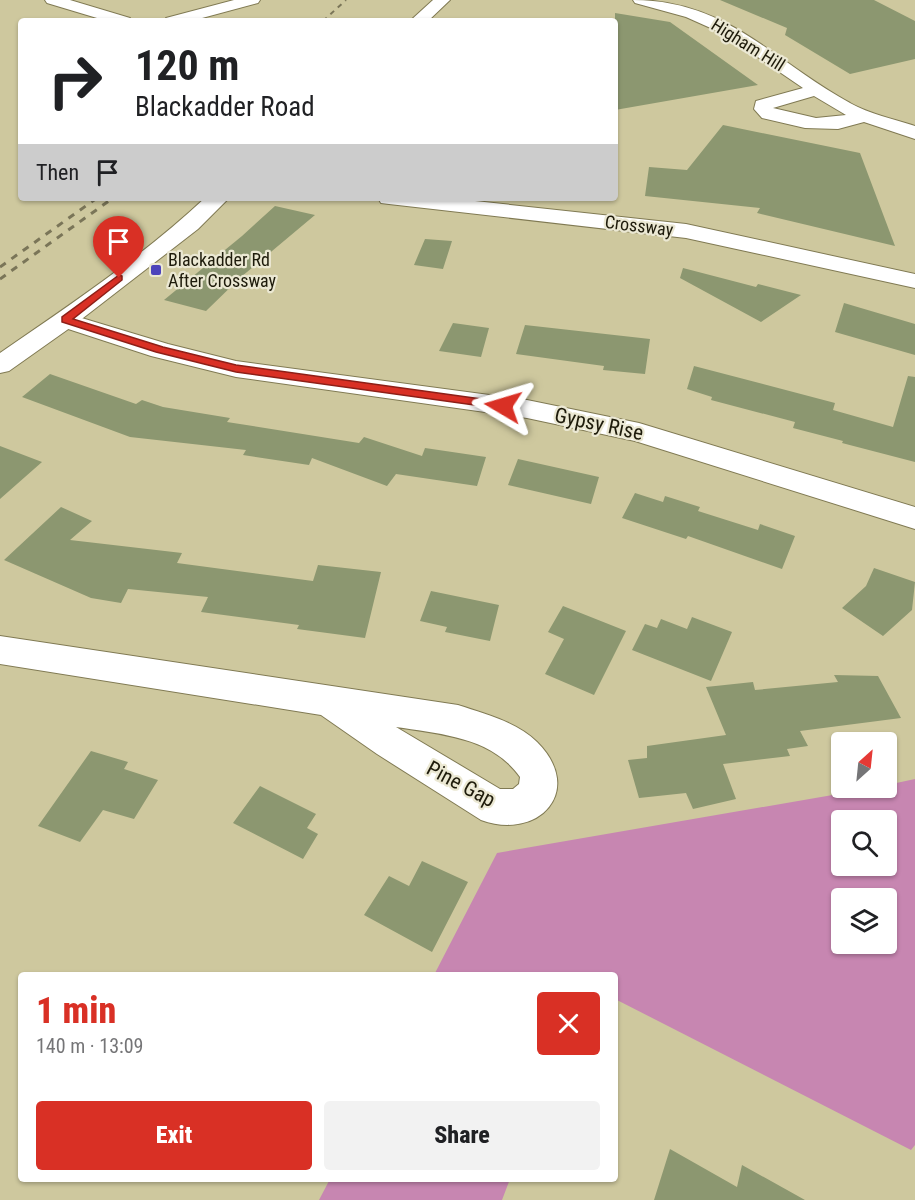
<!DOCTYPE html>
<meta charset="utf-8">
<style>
body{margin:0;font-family:"Roboto Condensed",sans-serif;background:#f2f2f2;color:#202124;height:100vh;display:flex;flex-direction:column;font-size:22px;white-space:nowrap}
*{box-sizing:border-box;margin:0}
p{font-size:20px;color:#757577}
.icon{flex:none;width:33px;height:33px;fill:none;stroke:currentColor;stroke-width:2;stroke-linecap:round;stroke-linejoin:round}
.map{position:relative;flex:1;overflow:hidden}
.sheet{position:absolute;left:18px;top:972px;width:600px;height:210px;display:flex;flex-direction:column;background:#fff;border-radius:6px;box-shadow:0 2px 4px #0004}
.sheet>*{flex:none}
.hud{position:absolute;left:18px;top:18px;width:600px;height:183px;border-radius:6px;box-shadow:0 2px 4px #0004;background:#fff;color:#202124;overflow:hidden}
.needle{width:39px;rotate:27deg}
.controls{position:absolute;left:831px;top:732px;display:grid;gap:12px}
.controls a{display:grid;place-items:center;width:66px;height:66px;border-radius:6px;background:#fff;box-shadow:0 2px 4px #0004;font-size:30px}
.pin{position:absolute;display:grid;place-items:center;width:51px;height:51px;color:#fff;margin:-62px -26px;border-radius:50% 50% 50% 0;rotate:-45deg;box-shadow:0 0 6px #0007}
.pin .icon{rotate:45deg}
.me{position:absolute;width:66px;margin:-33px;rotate:277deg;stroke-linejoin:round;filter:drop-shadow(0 0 4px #0008)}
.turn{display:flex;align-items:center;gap:21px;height:126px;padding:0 18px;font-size:27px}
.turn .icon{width:78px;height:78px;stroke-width:2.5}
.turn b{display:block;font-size:42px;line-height:51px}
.then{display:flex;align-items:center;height:57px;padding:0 18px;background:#0003;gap:12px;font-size:22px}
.round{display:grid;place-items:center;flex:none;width:63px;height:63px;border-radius:6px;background:#f2f2f2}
.head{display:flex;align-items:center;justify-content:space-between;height:102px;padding:0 18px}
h1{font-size:36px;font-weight:800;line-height:45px;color:#d93025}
.action{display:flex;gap:12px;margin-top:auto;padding:12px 18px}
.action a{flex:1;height:69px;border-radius:6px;background:#d93025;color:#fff;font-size:24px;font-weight:800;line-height:69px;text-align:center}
.action a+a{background:#f2f2f2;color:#202124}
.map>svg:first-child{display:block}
.green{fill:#c786b1;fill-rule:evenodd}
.building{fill:#8c9770}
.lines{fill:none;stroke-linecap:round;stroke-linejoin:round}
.street-casing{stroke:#807a53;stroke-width:2}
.secondary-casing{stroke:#807a53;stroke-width:2}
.street{fill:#fff;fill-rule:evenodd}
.secondary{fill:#fff;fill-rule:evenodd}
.rail-far1{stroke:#7a7558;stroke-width:2;stroke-dasharray:5 5;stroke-linecap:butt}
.rail{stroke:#7a7558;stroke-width:3;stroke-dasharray:7 7;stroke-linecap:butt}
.route{fill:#d93025;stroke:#8d1f18;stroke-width:1.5}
.poi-dot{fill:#4d44bb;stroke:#ebe8d3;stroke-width:2}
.labels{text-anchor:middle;stroke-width:4.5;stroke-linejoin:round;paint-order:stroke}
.far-street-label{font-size:18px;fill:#1e1b0b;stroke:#ebe8d3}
.far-poi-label{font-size:18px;fill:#1e1b0b;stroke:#ebe8d3;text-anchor:start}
.street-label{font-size:21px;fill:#1e1b0b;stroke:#ebe8d3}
</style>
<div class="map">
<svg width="915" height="1200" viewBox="0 0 915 1200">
<rect width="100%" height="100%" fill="#cec89e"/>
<path class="green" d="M 915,779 L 915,1145 L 911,1150 L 615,999 L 615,975 L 434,975 L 497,853 L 873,788 L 886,788 L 887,785 ZM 842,820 L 886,820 L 886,866 L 842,866 ZM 842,898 L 886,898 L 886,944 L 842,944 Z
M 330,1179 L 510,1179 L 502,1200 L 319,1200 Z"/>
<path class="building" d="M 720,0 L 874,0 L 915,21 L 915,59 L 850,74 L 785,35 L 787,28 Z
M 615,13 L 670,22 L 758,85 L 615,110 Z
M 723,125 L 860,153 L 895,246 L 757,213 L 760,208 L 645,196 L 649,167 L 687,170 Z
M 275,206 L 315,215 L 241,277 L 206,311 L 164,300 L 242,236 Z
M 425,239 L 452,241 L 443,269 L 414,265 Z
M 683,268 L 756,287 L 758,284 L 801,295 L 761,322 L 680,278 Z
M 844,303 L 915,324 L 915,355 L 835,332 Z
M 453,323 L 489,328 L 481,357 L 439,351 Z
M 525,325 L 650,339 L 645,374 L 603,370 L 604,366 L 516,354 Z
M 694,366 L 835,403 L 833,410 L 893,427 L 908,376 L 915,377 L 915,462 L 842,443 L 843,441 L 793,428 L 795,422 L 711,400 L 712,397 L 687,389 Z
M 50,374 L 136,404 L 142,400 L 163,407 L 230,418 L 227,422 L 359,443 L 364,437 L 422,456 L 425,448 L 486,457 L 477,486 L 396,474 L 387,486 L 312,458 L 309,465 L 243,455 L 246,450 L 130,437 L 22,397 Z
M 0,446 L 42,462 L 0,499 Z
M 518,459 L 599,477 L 591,504 L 508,485 Z
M 635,493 L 663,502 L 665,496 L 700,507 L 698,511 L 758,530 L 760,524 L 795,536 L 782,569 L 688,536 L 686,539 L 622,518 Z
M 61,507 L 92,521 L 70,540 L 182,553 L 177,563 L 313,581 L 318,565 L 381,572 L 365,638 L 297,629 L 299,625 L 201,612 L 208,597 L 128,589 L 121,603 L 91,598 L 4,560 Z
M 874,568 L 915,582 L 912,610 L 883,636 L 842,608 L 866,586 Z
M 431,591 L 499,605 L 490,641 L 445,632 L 447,627 L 420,621 Z
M 563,606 L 626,631 L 594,695 L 545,674 L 564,639 L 548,632 Z
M 692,617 L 732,632 L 711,681 L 632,650 L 645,624 L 657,628 L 661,619 L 687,629 Z
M 834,675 L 878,676 L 901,718 L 800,731 L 808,746 L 787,749 L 790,756 L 723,764 L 736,799 L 693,809 L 686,793 L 639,798 L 628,760 L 647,758 L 647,746 L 726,735 L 706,687 L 753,682 L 755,690 L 838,682 Z
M 91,751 L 128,762 L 124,769 L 158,780 L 134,819 L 103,810 L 80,842 L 38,826 Z
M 260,786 L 316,814 L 307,828 L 318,834 L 303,859 L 233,823 Z
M 422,861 L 468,882 L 432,952 L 364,915 L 389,876 L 409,886 Z
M 670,1149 L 737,1187 L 742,1165 L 805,1200 L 654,1200 Z"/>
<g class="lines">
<g class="street-casing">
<path id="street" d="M 45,0 L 70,0 L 130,18 L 132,21 L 107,21 L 47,3 Z
M 234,0 L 260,0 L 258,3 L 191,21 L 164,21 L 166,18 Z
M 633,0 C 728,0 774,62 850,103 C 869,114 894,119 915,126 L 915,139 L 864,122 L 838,129 L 805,128 L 762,118 L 754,109 L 756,101 L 803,88 L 724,34 L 686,17 L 635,3 ZM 814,96 L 846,115 L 816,118 L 773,108 Z
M 378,198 L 447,198 L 686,224 L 915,274 L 915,288 L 686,238 L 389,204 L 381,203 Z
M 65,313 L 168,344 L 236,361 L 527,400 L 639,423 L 915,507 L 915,529 L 635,441 L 527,418 L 236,377 L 151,356 L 56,325 L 53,320 L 56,315 Z
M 0,636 L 458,705 C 485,714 517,722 537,742 C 586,791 538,841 481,820 L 377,754 L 321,715 L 0,664 ZM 396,727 C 441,734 492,737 520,777 L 519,784 L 513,789 L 500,789 Z"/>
</g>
<g class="secondary-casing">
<path id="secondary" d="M 433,0 L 450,0 L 428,21 L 410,21 Z
M 205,198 L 229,198 L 198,229 L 74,325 L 9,371 L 0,373 L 0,353 C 70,305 143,256 205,198 Z"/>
</g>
<use href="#street" class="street"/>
<use href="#secondary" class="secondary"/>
<path class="rail-far1" d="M 323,21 L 346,0"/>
<path class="rail" d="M 0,267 L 97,198
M 0,279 L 113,198"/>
</g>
<path class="route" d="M 119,275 L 122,276 L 122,280 L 73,319 L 163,347 L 236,365 L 503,402 L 509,406 L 503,409 L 236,372 L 156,352 L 62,322 L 62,317 Z"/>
<rect class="poi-dot" x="150" y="264" width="12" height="12" rx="3"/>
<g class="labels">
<g class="far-street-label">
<text transform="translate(748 45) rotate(32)" y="6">Higham Hill</text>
<text transform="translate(639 226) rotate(7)" y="6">Crossway</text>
</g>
<g class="far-poi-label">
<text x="168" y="266">Blackadder Rd<tspan x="168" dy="21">After Crossway</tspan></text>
</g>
<g class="street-label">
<text transform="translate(599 424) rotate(12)" y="7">Gypsy Rise</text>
<text transform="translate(461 784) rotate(28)" y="7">Pine Gap</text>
</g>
</g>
</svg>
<div class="controls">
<a><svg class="needle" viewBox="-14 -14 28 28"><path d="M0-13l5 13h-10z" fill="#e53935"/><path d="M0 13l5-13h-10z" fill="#757577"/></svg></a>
<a><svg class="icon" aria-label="search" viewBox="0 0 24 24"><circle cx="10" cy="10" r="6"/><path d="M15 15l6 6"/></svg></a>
<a><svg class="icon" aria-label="layers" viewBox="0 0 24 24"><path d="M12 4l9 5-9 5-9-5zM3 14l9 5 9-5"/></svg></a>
</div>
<div class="pin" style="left:119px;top:278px;background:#d93025"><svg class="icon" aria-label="arrive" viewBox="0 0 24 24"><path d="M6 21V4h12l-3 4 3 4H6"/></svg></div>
<svg class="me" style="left:503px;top:406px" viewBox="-20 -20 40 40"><path d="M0-17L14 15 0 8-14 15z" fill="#d93025" stroke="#fff" stroke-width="4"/></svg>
<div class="hud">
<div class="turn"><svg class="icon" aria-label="right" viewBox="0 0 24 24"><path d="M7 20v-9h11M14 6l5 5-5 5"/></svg><div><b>120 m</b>Blackadder Road</div></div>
<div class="then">Then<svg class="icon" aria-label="arrive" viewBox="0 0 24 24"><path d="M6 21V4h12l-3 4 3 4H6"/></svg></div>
</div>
<section class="sheet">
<div class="head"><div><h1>1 min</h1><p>140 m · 13:09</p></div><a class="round" style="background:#d93025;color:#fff"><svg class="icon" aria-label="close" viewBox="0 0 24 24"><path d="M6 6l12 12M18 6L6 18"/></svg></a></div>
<div class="action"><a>Exit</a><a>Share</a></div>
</section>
</div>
